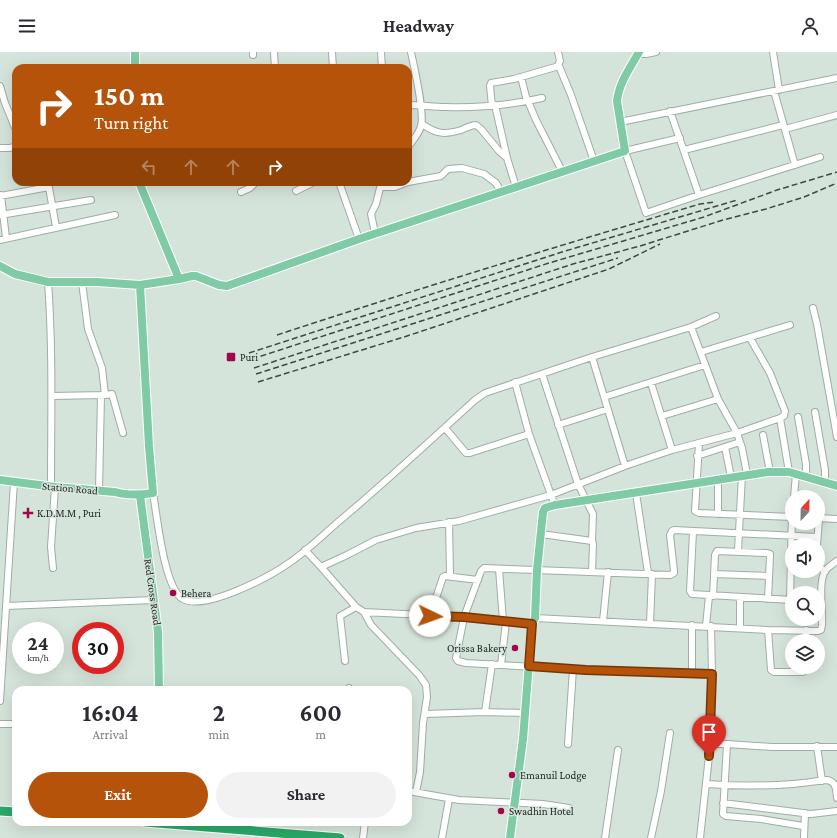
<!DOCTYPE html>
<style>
body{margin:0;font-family:"Crimson Pro",serif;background:#f2f2f3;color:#2b2b33;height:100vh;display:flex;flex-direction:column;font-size:15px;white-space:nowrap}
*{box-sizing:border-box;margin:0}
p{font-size:13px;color:#7c7c81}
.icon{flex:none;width:22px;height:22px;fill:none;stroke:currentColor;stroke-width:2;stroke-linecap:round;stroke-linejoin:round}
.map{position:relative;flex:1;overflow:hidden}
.panel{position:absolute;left:12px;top:634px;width:400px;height:140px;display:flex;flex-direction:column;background:#fff;border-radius:12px;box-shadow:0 4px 16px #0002}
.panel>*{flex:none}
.hud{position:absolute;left:12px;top:12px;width:400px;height:122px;border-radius:12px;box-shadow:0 4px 16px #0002;background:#b45309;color:#fff;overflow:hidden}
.needle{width:26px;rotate:22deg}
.buttons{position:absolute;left:785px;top:438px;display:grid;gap:8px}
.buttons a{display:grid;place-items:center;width:40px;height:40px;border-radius:50%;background:#fff;box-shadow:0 4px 16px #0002;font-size:20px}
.speed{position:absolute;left:12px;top:570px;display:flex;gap:8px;font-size:20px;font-weight:700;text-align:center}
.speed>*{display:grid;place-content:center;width:52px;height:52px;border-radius:50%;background:#fff;box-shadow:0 4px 16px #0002;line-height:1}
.speed small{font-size:10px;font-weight:400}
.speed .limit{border:6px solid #d22;background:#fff;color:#111}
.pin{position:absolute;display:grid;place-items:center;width:34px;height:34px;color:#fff;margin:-41px -17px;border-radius:50% 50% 50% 0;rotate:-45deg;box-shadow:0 0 4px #0007}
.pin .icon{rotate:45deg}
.me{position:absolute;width:44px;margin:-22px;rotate:93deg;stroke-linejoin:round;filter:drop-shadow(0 0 3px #0008)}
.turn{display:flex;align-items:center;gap:14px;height:84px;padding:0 16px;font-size:18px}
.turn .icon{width:52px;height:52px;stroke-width:2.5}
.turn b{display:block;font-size:28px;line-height:34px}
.lanes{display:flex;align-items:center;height:38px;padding:0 16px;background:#0003;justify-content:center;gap:20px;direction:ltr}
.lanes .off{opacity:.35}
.eta{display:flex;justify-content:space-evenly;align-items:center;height:68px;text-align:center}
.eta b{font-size:24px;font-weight:700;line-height:28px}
.button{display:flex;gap:8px;margin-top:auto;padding:8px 16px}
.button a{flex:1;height:46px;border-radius:24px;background:#b45309;color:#fff;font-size:16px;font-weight:700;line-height:46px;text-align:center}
.button a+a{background:#f2f2f3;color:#2b2b33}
header{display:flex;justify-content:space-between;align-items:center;height:52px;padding:0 16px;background:#fff;font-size:18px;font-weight:700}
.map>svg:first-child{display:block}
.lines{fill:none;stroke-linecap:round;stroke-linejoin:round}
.minor-casing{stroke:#a0ada4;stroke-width:8}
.major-casing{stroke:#fff;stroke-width:10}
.highway-casing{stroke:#fff;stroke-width:11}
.minor{stroke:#fff;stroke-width:6}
.major{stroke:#7fcba5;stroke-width:8}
.highway{stroke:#29a969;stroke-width:9}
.rail{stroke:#404743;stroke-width:1.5;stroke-dasharray:6 3;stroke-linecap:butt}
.route-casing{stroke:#753606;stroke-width:10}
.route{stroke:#b45309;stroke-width:7}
.poi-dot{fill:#a10648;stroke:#d5e4da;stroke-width:1.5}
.labels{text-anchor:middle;stroke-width:3;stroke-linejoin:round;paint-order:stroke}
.poi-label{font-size:11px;fill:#212623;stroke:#d5e4da;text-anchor:start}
.street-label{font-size:11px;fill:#212623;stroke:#d5e4da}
</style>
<header><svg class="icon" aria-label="menu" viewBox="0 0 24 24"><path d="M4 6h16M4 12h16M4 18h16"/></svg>Headway<svg class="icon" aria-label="person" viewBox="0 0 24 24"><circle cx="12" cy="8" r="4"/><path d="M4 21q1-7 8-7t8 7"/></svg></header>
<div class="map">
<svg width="837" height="786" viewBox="0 0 837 786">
<rect width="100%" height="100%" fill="#d5e4da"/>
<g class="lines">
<g class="minor-casing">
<path id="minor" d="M 253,0 L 253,3
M 274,0 L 275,16
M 332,0 L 333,16
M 381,0 L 382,16
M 773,0 L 779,38
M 638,2 L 646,2 L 656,0
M 558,13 L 560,9 L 558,0
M 521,25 L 527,49
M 0,34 L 5,51 L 16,78
M 774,39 L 795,113
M 528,49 L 536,68 L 562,119
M 408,53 C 421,53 433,55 446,55 C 478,56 511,53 542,46
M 495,53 L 507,106 L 516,135
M 492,54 L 490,34 L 491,31 L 514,27 L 559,14 L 571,43 L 594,109
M 670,59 L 699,143
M 620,70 L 837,26
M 422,72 C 436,82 445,83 461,78 C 466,76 471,73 476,73 L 481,77 L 499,99 L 507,106
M 785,77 L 837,63
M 680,86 L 625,99 L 646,161 L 699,143 L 820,105
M 408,95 C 413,88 419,82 421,74 C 425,61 414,15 411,0
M 0,96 L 10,96 L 16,94
M 684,98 L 783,73
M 48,130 L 56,175
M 339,130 L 359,187
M 408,130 L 441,124 L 448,117 L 462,116 L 484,122 L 496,131 L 501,140
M 296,139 L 314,130
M 241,140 L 250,136 L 256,130
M 1,143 L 6,186
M 0,144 L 49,135
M 0,163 L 91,148
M 375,181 L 371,162 L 376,152 L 380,136 L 382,135 L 395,135 L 408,130
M 0,188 L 115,163
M 48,230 C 53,298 51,366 51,435
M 813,256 L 817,272 L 837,385
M 691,275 L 718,347 L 737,381 L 742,396 L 747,422
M 701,300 L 790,273
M 592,305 L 625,414
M 542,322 L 578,432 L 593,462 L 592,489
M 515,330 L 529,382 L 551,443 L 625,414 L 672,398 L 737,381 L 780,366 L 784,364 L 785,359 L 770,321 L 750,286
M 651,331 L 672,398
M 105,343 L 112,342 L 123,381
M 52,344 L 105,343 L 102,316 L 88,277 L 82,230
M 604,345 L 705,313
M 815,360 L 825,418 L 825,430
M 662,364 L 718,347
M 798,365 L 806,412 L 806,425
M 780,366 L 789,420
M 558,373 L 608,357
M 445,376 L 466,401 L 470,401 L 529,382
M 763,383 L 770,420
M 699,391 L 695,459 L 699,461 L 792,465
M 725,395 L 731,425
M 697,404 L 740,390
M 99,439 L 101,343
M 153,441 C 157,463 164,537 183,547 C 205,559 269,525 289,511 C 308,498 326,480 344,465 C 389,427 432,387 475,348 L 485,341 L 592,305 L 691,275 L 716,264
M 636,441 L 648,521
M 794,445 L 796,422
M 718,462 L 718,427
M 818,466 L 837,467
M 449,470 L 450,524
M 693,480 L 690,539 L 692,542 L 792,548
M 541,482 L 592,489 L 593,492 L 592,520
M 817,493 L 819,467
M 305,498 L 321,515 L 356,555 L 364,560 L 464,565 L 532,572
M 738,499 L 742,423
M 818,513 L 825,520
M 321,515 L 347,503 L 376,488 L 416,476 L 459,469 L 551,443 L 555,453
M 53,516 L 51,495 L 55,435
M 499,517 L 503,569
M 714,522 L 769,524
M 713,544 L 715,503 L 717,499 L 766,501 L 770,502 L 770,504 L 768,547
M 790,548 L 792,461
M 6,554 L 154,548
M 364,560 L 371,573 L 419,623 L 426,633 L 427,645 L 423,671 L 420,720 L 416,740
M 430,564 L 443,525 L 445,524 L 478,528
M 535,566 L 768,578 L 818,579 L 821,578 L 822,573 C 823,559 818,531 825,519 C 828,515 833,512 837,509
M 603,569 L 608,520
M 650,572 L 652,522
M 706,574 L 709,544
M 740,576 L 740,546
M 768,578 L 771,618 L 774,620 L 803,620 L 806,618 L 806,615
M 806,578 L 806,589
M 345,609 L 340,564 L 356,555
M 501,613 L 506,570
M 692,621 L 692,573
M 712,622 L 586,618 L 466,611 L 458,609 L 456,606 L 464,565 L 481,519 L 484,516 L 670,523 L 674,521 L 674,519 L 670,483 L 672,479 L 674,478 L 817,485
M 349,638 L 349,636
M 0,649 L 14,430
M 485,660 L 492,612
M 425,662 L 485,660 L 524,661
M 0,672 L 16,672
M 568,692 L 573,617
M 710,692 L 727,692 L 772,695 L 837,695
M 727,692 L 723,762 L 726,764 L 761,767 L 803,774
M 817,694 L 822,729
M 707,732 C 735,734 765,734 793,732 C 805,731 816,729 827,728 C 837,730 836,738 837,746
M 408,739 L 459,748 L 543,752 L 569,756
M 723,751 L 811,762 L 837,759
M 363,786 L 365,770
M 442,786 L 449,747
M 605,786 L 618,698
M 651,786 L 661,739 L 670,681
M 700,786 L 709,704 L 712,622 L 711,574
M 804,786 L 805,761"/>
</g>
<g class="major-casing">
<path id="major" d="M 135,0 L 135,16
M 139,130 L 179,227
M 0,214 L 15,222 L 48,230 L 97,230 L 140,233 L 179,227 L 192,224 L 196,224 L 219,233 L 227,234 L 359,187 L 625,99 L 617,49 C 619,31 630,16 639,0
M 0,428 L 55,435 L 115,440 C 128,444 140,443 153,441 L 149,394 L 140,233
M 140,443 L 158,580 L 159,638
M 510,786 L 523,687 L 532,572 L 535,566 L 537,518 L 543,460 L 545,456 L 555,453 L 768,420 L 789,420 L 837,434"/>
</g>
<g class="highway-casing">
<path id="highway" d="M 0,759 L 16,760
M 145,770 L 340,786"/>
</g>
<use href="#minor" class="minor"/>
<use href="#major" class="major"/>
<use href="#highway" class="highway"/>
<path class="rail" d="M 277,283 C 417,237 558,194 700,152 L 714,150
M 249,301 L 562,200 L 737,148
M 252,307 L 549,211 L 704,165 L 777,138 L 837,120
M 254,316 L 573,212 L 640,194 L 723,168 L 766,157 L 804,145 L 837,131
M 256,322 L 618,206
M 258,330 L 404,285 L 609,217 L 660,192"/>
</g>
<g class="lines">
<g class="route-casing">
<path id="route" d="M 430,564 L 464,565 L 532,572 L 529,614 L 586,618 L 712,622 L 709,704"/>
</g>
<use href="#route" class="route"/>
</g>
<g class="poi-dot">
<rect x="226" y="300" width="10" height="10" rx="2"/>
<path d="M26 455h4v4h4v4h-4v4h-4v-4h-4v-4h4z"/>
<circle cx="173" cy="541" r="4"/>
<circle cx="515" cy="596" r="4"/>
<circle cx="512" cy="723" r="4"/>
<circle cx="501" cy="759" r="4"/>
</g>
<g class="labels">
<g class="poi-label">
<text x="240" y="309">Puri</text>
<text x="37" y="465">K.D.M.M , Puri</text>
<text x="181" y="545">Behera</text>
<text x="507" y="600" text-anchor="end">Orissa Bakery</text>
<text x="520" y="727">Emanuil Lodge</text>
<text x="509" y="763">Swadhin Hotel</text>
</g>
<g class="street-label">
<text transform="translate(70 436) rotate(5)" y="4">Station Road</text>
<text transform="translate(153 540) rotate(82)" y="4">Red Cross Road</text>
</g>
</g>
</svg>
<div class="buttons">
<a><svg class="needle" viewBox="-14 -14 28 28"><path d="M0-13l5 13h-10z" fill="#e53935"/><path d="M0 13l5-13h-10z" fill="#7c7c81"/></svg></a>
<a><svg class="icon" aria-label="sound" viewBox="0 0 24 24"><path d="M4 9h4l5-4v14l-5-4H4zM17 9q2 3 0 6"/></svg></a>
<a><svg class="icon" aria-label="search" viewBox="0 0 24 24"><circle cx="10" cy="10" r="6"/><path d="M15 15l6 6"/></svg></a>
<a><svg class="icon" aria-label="layers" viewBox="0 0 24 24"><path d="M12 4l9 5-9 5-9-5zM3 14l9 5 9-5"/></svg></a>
</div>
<div class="speed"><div>24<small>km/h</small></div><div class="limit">30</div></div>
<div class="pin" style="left:709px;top:704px;background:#d93025"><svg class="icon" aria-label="arrive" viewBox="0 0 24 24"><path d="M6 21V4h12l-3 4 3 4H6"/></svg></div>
<svg class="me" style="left:430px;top:564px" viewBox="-20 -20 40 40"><circle r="19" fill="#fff"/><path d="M0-13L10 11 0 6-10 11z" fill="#b45309"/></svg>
<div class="hud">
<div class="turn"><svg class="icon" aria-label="right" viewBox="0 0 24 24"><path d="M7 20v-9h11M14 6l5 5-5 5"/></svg><div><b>150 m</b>Turn right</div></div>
<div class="lanes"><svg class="icon off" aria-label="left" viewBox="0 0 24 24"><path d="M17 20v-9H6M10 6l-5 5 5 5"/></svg><svg class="icon off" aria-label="ahead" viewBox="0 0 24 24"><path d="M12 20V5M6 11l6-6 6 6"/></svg><svg class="icon off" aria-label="ahead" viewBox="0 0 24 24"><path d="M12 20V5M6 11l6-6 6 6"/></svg><svg class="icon" aria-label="right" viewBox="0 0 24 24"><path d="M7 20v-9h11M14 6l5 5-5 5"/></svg></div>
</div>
<section class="panel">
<div class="eta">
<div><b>16:04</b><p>Arrival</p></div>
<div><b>2</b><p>min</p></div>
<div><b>600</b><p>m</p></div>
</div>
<div class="button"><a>Exit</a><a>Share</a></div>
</section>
</div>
